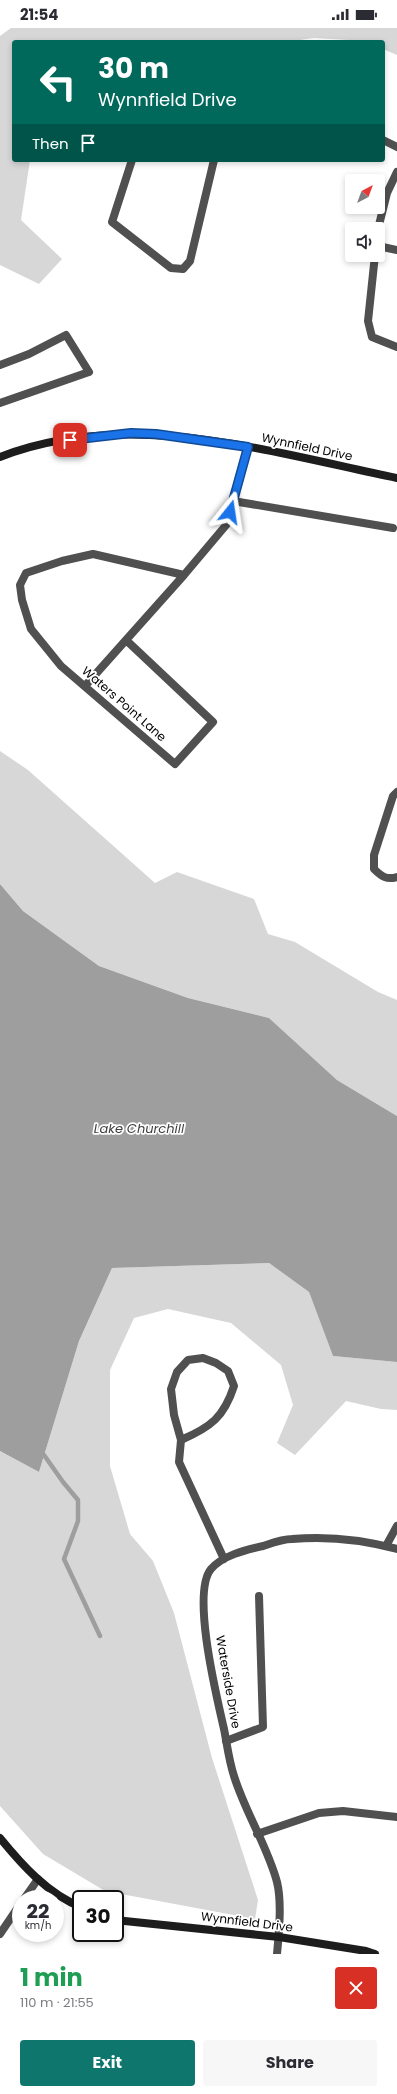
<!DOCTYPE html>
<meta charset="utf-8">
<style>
body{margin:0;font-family:Poppins,sans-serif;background:#f7f7f7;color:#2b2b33;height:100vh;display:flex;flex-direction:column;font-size:15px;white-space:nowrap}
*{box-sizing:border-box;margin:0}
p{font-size:13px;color:#7c7c81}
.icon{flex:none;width:22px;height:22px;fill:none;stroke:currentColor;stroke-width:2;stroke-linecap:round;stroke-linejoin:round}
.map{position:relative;height:1926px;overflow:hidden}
.side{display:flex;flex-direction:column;background:#fff;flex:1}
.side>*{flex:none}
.hud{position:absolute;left:12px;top:12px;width:373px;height:122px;border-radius:4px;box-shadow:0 2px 6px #0003;background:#00695c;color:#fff;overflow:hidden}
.needle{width:26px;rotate:41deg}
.tools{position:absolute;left:345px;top:146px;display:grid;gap:8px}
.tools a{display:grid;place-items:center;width:40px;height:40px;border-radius:4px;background:#fff;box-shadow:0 2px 6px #0003;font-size:20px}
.speed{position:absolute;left:12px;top:1862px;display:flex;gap:8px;font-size:20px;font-weight:700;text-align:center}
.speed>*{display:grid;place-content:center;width:52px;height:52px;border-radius:50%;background:#fff;box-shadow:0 2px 6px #0003;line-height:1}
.speed small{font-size:10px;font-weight:400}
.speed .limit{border:2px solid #111;border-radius:6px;background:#fff;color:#111}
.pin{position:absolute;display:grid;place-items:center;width:34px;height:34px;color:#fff;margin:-17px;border-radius:8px;box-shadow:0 2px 6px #0006}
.me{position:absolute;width:44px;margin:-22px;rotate:15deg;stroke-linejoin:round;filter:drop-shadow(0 0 3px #0008)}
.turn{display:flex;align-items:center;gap:14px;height:84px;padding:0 20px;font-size:18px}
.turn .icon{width:52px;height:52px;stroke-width:2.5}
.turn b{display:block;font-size:28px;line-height:34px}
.then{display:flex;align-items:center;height:38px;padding:0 20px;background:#0003;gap:8px;font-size:15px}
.round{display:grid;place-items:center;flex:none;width:42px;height:42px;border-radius:4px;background:#f7f7f7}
.head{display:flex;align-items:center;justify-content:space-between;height:68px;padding:0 20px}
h1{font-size:24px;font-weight:700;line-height:30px;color:#1e9e55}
.action{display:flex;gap:8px;margin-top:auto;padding:8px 20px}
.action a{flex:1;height:46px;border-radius:4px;background:#0f766e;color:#fff;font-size:16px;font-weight:700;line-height:46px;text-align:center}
.action a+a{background:#f7f7f7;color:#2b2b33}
.status{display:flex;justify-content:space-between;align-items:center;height:28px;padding:0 20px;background:#fff;direction:ltr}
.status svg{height:11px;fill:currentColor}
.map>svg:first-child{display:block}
.green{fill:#d7d7d7}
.water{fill:#9e9e9e}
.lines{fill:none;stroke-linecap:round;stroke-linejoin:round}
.stream{stroke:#9e9e9e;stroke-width:4.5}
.lane{stroke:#505050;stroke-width:8}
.street{stroke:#505050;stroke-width:8}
.secondary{stroke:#1d1d1d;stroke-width:8}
.route-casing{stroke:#114b97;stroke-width:10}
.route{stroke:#1a73e8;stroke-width:7}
.labels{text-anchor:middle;stroke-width:3.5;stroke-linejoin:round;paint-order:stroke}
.street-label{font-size:12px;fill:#000;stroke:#fff}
.water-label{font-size:13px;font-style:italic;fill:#3f3f3f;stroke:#fff}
</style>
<div class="status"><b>21:54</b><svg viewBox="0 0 49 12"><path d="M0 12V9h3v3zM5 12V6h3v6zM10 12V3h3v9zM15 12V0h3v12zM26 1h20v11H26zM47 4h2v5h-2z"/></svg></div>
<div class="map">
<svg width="397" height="1926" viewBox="0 0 397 1926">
<rect width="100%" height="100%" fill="#fff"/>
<path class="green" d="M 11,0 L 397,0 L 397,27 L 383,21 L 383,14 L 314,10 L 286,14 L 14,14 L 14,132 L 30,132 L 21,192 L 62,231 L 39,256 L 0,237 L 0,8 Z
M 0,723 L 28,742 L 155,855 L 177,844 L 254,871 L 268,906 L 295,914 L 378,964 L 397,972 L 397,1088 L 337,1052 L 269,990 L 188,970 L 99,938 L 23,883 L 0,856 Z
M 269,1235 L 309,1264 L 333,1328 L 397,1334 L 397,1382 L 381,1381 L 346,1373 L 295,1427 L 277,1415 L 293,1377 L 281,1337 L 231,1295 L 168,1281 L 134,1290 L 110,1342 L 110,1438 L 130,1506 L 153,1533 L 174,1585 L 212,1730 L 258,1872 L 255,1891 L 105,1863 L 43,1826 L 0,1778 L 0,1423 L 39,1444 L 79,1313 L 112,1240 Z"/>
<path class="water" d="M 0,856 L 23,883 L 99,938 L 188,970 L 269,990 L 337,1052 L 397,1088 L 397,1334 L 333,1328 L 309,1264 L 269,1235 L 112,1240 L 79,1313 L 39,1444 L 0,1423 Z"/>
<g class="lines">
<path class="stream" d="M 44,1427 L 63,1454 L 78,1472 L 78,1493 L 64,1531 L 100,1608"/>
<path class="lane" d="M 233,473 L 393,500
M 226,1713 L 263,1699 L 259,1568"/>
<path class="street" d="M 383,112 L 397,119
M 132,132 L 112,194 L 171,240 L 183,241 L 190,233 L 214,132
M 378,201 L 387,165 L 397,144
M 378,218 L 397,222
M 375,227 L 368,293 L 372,309 L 397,319
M 0,337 L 29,326 L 66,307 L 89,344 L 0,375
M 184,547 L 126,612 L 213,694 L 175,736 L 61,638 L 31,601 L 22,572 L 20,557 L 26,545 L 62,533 L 93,526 L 184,547 L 227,496 L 248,419
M 85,658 L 126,612
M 397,764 L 393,768 L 374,827 L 374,841 C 382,849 387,852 397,849
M 181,1412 C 211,1399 224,1389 234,1358 L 228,1343 L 216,1335 L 203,1330 L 188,1332 L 177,1344 L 171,1361 L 174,1387 L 181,1412 L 179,1434 L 224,1531
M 386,1518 L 397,1498
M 257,1806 L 319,1785 L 343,1783 L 397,1789
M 24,1871 L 38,1851
M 0,1906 L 21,1875
M 277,1926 C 279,1905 282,1874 277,1854 C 267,1817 245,1784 234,1748 C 229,1733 227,1716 224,1701 C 217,1670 191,1565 211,1541 C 223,1527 246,1522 263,1518 C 272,1515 283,1511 292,1511 C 326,1508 364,1512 397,1521"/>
<path class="secondary" d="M 0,429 C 127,379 270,424 397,450
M 0,1810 C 22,1837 48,1866 81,1879
M 115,1892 L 279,1909 L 366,1923 L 375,1926"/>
</g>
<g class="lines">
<g class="route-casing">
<path id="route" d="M 70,412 L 131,405 L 156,406 L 248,419 L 230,484"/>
</g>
<use href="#route" class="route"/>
</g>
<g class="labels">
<g class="street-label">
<text transform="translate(307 419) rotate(12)" y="4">Wynnfield Drive</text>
<text transform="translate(124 676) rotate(41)" y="4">Waters Point Lane</text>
<text transform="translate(228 1654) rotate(80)" y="4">Waterside Drive</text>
<text transform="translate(247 1894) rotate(7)" y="4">Wynnfield Drive</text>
</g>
<g class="water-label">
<text x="139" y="1105">Lake Churchill</text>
</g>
</g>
</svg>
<div class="tools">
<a><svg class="needle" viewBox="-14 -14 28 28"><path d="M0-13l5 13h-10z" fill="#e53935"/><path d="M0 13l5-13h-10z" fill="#7c7c81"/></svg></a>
<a><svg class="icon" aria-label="sound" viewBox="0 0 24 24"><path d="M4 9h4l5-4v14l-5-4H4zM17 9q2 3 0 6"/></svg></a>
</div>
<div class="speed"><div>22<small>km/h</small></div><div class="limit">30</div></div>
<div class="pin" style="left:70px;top:412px;background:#d93025"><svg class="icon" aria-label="arrive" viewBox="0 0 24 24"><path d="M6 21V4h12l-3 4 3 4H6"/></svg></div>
<svg class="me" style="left:230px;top:484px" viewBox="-20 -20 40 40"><path d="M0-17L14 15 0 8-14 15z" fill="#1a73e8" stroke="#fff" stroke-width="4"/></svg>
<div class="hud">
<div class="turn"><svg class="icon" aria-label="left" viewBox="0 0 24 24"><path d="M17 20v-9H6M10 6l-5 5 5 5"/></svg><div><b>30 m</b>Wynnfield Drive</div></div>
<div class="then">Then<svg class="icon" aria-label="arrive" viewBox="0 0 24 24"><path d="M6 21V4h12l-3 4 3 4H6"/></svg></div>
</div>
</div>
<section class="side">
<div class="head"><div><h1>1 min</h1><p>110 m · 21:55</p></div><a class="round" style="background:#d93025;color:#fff"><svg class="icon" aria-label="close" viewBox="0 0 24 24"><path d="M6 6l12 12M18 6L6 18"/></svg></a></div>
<div class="action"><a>Exit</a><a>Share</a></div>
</section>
